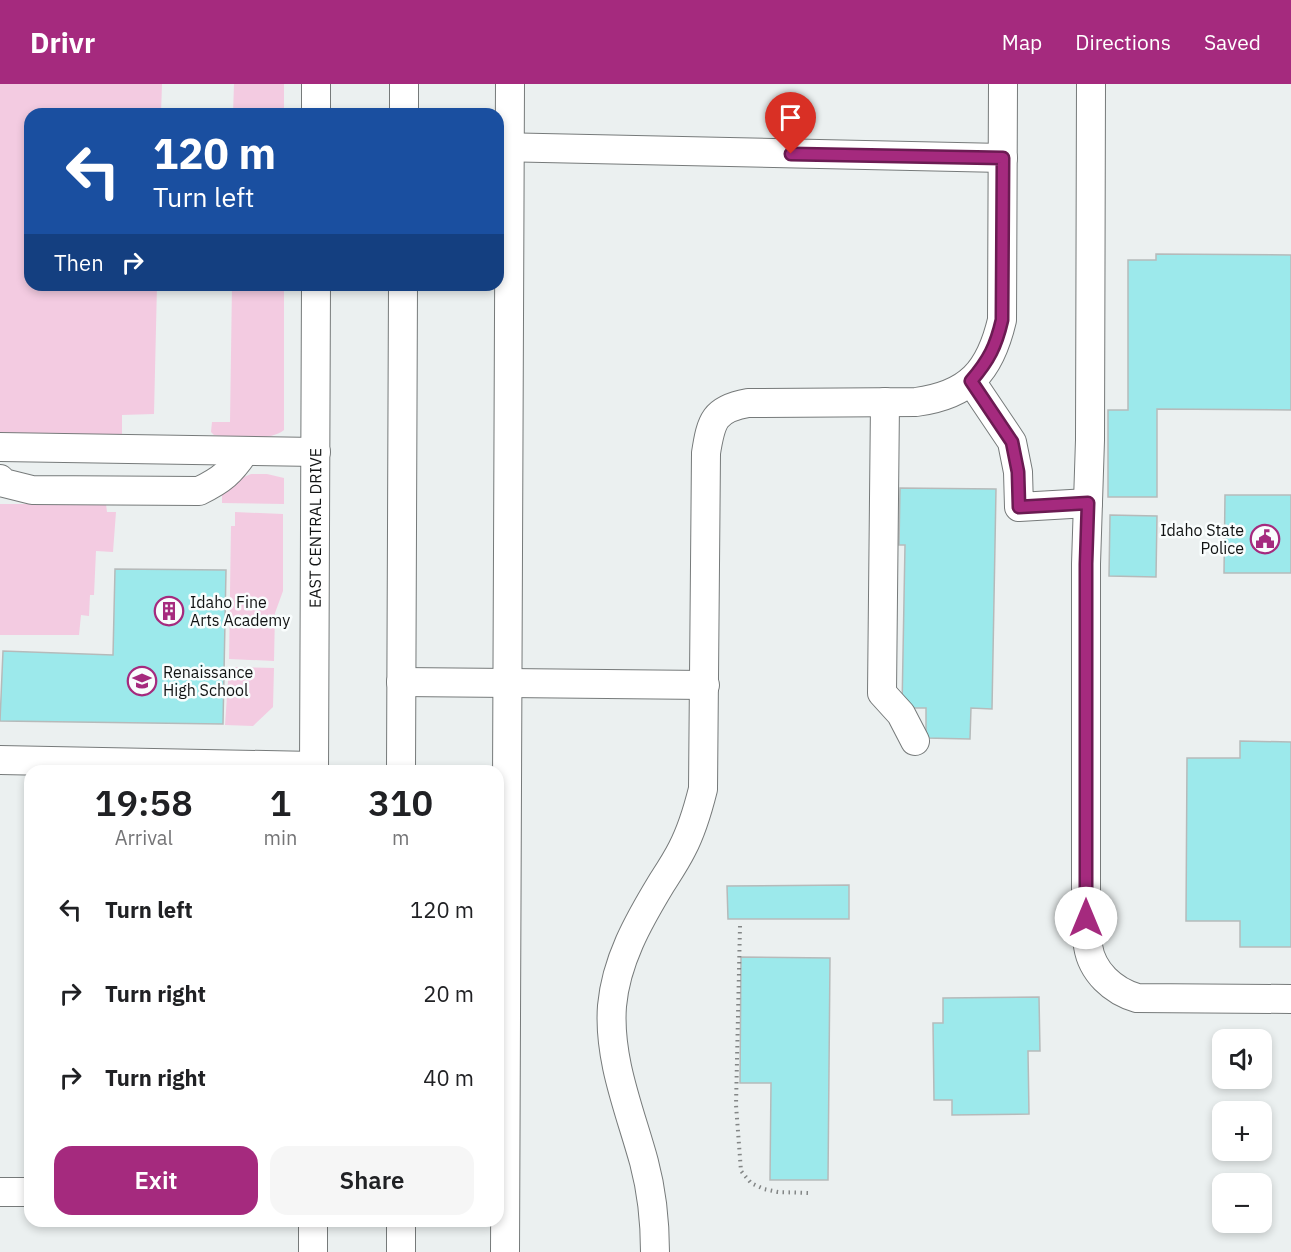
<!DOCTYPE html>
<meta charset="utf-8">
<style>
body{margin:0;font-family:"IBM Plex Sans",sans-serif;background:#f6f6f6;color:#202124;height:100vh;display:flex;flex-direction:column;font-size:22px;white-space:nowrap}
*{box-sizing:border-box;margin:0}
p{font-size:20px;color:#757577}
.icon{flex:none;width:33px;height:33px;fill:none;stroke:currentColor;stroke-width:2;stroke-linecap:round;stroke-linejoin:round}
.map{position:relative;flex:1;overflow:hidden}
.details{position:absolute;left:24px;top:681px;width:480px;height:462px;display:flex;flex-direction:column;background:#fff;border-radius:18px;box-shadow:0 3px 9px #0003}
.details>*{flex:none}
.banner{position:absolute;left:24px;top:24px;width:480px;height:183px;border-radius:18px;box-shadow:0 3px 9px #0003;background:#1a4fa0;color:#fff;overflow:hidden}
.controls{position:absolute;left:1212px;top:945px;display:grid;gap:12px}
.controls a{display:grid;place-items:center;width:60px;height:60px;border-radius:12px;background:#fff;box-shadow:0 3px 9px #0003;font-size:30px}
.pin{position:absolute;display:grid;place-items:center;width:51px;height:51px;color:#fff;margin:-62px -26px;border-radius:50% 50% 50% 0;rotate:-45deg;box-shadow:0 0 6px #0007}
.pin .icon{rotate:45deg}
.me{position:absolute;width:66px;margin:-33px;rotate:0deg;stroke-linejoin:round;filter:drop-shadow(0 0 4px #0008)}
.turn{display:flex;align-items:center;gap:21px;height:126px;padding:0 30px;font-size:27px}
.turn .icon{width:78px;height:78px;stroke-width:2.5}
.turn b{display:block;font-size:42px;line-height:51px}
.then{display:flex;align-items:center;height:57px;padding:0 30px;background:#0003;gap:12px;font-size:22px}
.eta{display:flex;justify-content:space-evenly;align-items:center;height:102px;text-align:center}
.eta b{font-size:36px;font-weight:600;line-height:42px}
.cta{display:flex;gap:12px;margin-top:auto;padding:12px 30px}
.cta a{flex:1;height:69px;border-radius:18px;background:#a52a7e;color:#fff;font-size:24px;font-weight:600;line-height:69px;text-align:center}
.cta a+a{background:#f6f6f6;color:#202124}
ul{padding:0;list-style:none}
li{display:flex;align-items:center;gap:18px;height:84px;padding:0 30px}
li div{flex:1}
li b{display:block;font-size:22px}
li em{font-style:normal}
header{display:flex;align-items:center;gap:36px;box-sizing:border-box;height:84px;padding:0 30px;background:#a52a7e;color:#fff}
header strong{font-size:28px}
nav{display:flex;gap:33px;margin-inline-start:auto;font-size:21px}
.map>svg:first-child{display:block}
.green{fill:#f3cbe1}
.building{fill:#9ce9eb;stroke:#b6baba;stroke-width:1.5}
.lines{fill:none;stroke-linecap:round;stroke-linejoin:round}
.minor-casing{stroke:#767a7a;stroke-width:30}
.path{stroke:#838686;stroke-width:4;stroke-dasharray:1.5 4.5;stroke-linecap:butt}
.minor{stroke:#fff;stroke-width:28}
.route-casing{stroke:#6b1b52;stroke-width:15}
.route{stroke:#a52a7e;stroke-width:10}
.labels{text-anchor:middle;stroke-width:5;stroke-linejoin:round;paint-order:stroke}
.street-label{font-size:16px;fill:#111313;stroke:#f9fdfd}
.poi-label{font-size:16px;fill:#111313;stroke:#f9fdfd;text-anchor:start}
</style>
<header>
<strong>Drivr</strong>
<nav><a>Map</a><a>Directions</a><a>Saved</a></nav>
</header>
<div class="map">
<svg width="1291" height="1168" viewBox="0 0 1291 1168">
<rect width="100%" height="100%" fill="#ebf0f0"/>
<path class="green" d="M 0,0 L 162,0 L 161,30 L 30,30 L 30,201 L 157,201 L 154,330 L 122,331 L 122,351 L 0,349 Z
M 234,0 L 284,0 L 284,30 L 233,30 Z
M 232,201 L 284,201 L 284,346 C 269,358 232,354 214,351 L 211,348 L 212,338 L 230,338 Z
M 251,390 L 267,390 L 284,394 L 284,420 L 222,419 L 222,411 L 244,393 Z
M 0,420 L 106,420 L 107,428 L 116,428 L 113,468 L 96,467 L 94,511 L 90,511 L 89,532 L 81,531 L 79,551 L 0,551 Z
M 235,428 L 283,430 L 283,507 L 275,529 L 274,577 L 229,575 L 231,442 L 235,442 Z
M 229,583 L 274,584 L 273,623 L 253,642 L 225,641 Z"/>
<path class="building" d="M 1156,170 L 1291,171 L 1291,326 L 1157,325 L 1157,413 L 1108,413 L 1108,326 L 1128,326 L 1128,176 L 1156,176 Z
M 900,404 L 996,405 L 992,625 L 971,624 L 970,655 L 926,654 L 926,624 L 902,624 L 905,461 L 899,461 Z
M 1225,411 L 1291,411 L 1291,489 L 1224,489 Z
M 1110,431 L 1157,432 L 1156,493 L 1109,492 Z
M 115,485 L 226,486 L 223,640 L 0,637 L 3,567 L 113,571 Z
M 1240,657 L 1291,658 L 1291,863 L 1240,863 L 1240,837 L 1186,837 L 1187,674 L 1240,674 Z
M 849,801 L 849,835 L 728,835 L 727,802 Z
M 741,873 L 830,874 L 828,1096 L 770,1096 L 771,999 L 740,999 Z
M 1039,913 L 1040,967 L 1028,967 L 1029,1030 L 952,1031 L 952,1016 L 934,1016 L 933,939 L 943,939 L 943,914 Z"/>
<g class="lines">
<g class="minor-casing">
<g id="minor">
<path d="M 1091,0 L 1090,356 L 1086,480 L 1086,834 C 1087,843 1086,853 1088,862 C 1092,888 1113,907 1137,914 L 1291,915"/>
<path d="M 316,30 L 316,0"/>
<path d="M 404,30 L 404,0"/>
<path d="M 498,63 L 1003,74"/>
<path d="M 971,297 L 1012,358 L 1018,388 L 1019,423 L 1088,419"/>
<path d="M 885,318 L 882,609 L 901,630 L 915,657"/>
<path d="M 0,363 L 316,368"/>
<path d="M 0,395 L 4,399 L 32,406 L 199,407 C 222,396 231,388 245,367"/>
<path d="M 401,598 L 705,601"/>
<path d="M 0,676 L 314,682"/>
<path id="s1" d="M 314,687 L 316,201"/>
<path d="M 401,687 L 403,201"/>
<path d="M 0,1108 L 30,1108"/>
<path d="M 313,1168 L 313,1137"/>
<path d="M 401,1168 L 401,1137"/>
<path d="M 505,1168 L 510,0"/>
<path d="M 655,1168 C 655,1137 652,1108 644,1078 C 630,1027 608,975 612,922 C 616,877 638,838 661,800 C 668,789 676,777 682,765 C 692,746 698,725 703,705 L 706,369 C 711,337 714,325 748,319 L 916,318 C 969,311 990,287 1002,236 L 1003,0"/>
</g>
</g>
<path class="path" d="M 740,842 L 736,1021 L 741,1087 L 751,1099 L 764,1105 L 778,1108 L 808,1109"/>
<use href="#minor" class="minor"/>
</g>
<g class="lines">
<g class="route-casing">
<path id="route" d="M 791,70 L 1003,74 L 1002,236 C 996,262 989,276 971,297 L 1012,358 L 1018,388 L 1019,423 L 1088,419 L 1086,480 L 1086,834"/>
</g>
<use href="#route" class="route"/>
</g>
<defs>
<g id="civic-ring" transform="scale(1.5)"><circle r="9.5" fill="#f9fdfd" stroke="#a52a7e" stroke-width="1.5"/><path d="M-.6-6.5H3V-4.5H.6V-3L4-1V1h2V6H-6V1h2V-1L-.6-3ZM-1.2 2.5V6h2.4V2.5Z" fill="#a52a7e"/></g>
<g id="building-ring" transform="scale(1.5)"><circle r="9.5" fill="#f9fdfd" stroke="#a52a7e" stroke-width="1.5"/><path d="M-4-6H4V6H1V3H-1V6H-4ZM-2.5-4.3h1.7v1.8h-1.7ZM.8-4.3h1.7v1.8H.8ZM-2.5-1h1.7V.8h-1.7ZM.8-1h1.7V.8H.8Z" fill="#a52a7e"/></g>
<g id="school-ring" transform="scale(1.5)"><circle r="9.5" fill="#f9fdfd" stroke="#a52a7e" stroke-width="1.5"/><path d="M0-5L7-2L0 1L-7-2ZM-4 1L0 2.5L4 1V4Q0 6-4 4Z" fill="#a52a7e"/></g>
</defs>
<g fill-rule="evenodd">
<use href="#civic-ring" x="1265" y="455"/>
<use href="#building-ring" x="169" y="527"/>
<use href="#school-ring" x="142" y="597"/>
</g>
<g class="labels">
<g class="street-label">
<text dy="6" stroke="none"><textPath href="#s1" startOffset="243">EAST CENTRAL DRIVE</textPath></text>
</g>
<g class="poi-label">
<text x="1244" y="452" text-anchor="end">Idaho State<tspan x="1244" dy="18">Police</tspan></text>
<text x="190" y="524">Idaho Fine<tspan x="190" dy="18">Arts Academy</tspan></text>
<text x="163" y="594">Renaissance<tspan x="163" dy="18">High School</tspan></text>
</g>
</g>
</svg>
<div class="controls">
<a><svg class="icon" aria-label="sound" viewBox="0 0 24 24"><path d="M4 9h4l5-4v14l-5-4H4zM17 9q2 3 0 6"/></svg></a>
<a>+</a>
<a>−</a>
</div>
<div class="pin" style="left:791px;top:70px;background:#d93025"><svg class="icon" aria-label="arrive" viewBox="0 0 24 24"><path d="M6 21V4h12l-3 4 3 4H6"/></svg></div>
<svg class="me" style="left:1086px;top:834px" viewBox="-20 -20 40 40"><circle r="19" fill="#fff"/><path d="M0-13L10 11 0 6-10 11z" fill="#a52a7e"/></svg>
<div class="banner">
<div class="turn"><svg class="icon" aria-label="left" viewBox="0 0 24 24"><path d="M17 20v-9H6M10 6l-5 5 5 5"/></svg><div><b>120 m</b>Turn left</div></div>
<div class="then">Then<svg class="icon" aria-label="right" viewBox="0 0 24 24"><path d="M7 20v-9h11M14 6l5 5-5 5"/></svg></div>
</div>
<section class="details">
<div class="eta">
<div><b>19:58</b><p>Arrival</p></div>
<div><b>1</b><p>min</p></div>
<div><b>310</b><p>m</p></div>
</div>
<ul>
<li><svg class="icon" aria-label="left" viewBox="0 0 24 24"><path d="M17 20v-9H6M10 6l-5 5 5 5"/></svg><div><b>Turn left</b></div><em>120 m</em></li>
<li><svg class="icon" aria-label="right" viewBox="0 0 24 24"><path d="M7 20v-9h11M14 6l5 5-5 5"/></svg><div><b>Turn right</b></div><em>20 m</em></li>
<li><svg class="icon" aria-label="right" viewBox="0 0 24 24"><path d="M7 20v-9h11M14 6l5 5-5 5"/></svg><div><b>Turn right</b></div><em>40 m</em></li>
</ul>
<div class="cta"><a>Exit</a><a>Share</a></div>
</section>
</div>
